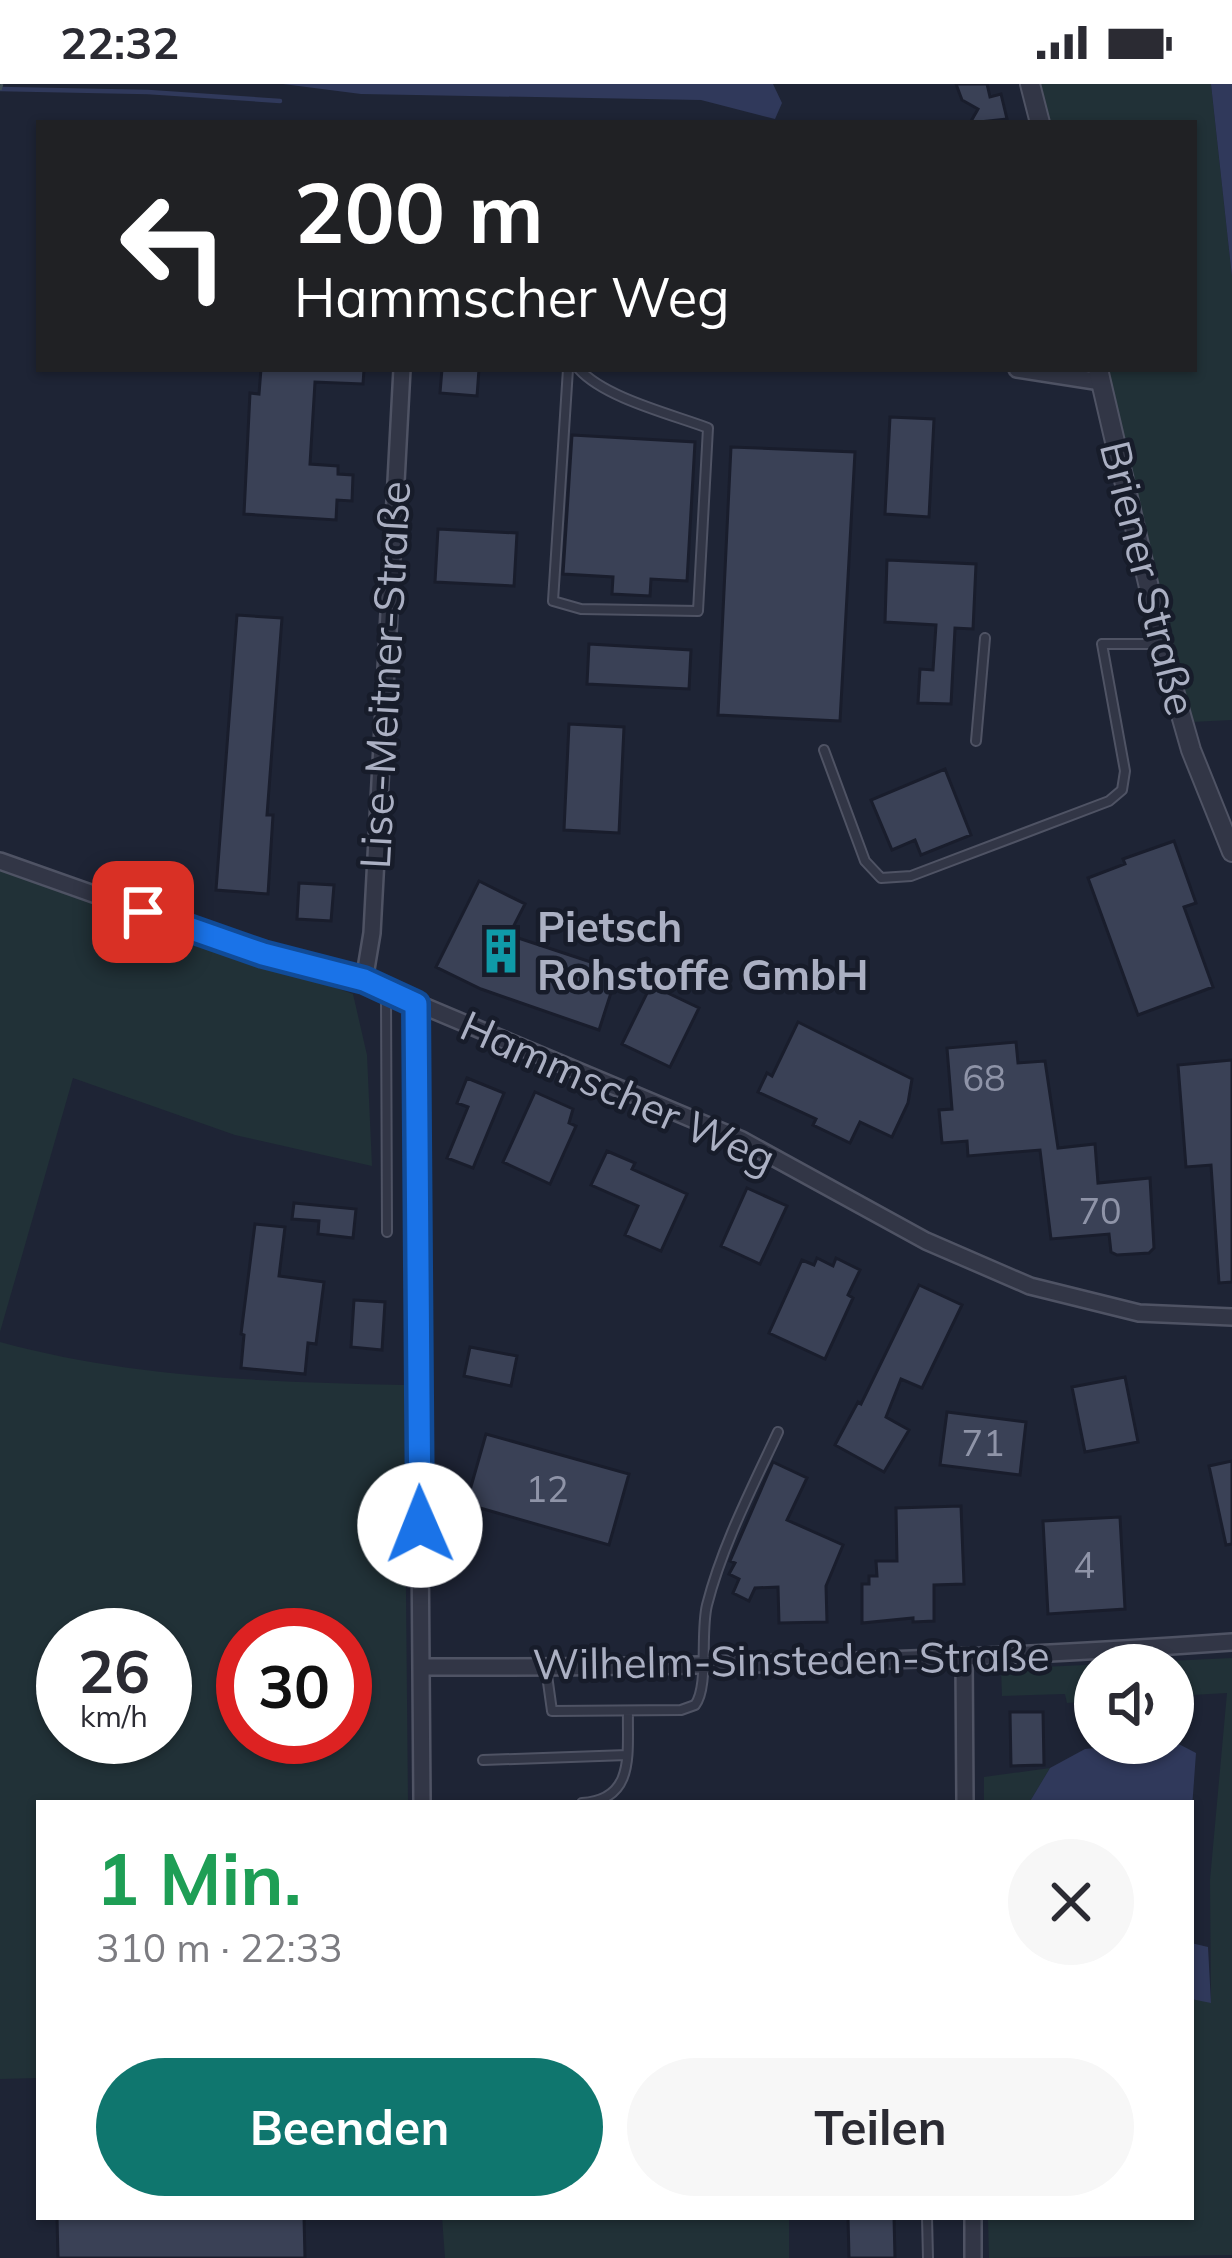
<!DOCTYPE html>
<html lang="de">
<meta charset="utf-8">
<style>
body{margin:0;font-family:Mulish,sans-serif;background:#f7f7f7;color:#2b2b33;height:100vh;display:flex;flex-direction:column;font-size:45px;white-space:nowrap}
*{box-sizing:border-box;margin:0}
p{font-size:39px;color:#7c7c81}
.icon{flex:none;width:66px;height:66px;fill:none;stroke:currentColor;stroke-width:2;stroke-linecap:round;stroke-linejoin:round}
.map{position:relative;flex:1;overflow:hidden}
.sheet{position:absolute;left:36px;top:1716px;width:1158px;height:420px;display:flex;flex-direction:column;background:#fff;border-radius:0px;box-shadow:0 3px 9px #0004}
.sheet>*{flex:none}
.top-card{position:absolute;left:36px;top:36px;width:1161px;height:252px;border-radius:0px;box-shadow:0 3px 9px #0004;background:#202124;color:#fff;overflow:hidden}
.controls{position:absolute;left:1074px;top:1560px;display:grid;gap:24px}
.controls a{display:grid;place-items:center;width:120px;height:120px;border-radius:50%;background:#fff;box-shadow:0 3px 9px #0004;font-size:60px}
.speed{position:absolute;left:36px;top:1524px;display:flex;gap:24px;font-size:60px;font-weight:700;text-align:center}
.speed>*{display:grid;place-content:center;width:156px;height:156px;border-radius:50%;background:#fff;box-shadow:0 3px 9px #0004;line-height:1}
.speed small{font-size:30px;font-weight:400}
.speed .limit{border:18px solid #d22;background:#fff;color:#111}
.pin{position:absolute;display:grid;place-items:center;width:102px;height:102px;color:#fff;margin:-51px;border-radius:24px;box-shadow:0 6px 18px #0006}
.me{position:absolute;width:132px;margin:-66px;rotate:359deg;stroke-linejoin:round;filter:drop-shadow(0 0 9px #0008)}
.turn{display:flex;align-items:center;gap:42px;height:252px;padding:0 60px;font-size:54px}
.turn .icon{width:156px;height:156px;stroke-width:2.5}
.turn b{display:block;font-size:84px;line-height:102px}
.round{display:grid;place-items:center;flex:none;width:126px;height:126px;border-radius:63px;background:#f7f7f7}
.summary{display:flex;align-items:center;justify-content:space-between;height:204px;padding:0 60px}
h1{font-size:72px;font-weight:700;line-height:90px;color:#1e9e55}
.cta{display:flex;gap:24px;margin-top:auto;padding:24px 60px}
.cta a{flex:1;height:138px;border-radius:72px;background:#0f766e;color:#fff;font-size:48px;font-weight:700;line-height:138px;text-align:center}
.cta a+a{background:#f7f7f7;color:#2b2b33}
.status{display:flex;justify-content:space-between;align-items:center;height:84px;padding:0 60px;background:#fff;direction:ltr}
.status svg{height:33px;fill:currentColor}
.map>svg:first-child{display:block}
.green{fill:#213137;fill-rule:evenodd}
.water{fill:#30395b}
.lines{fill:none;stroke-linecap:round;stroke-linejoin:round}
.stream{stroke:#30395b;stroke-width:4.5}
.building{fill:#3a4156;stroke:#191d2c;stroke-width:3}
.service-casing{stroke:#4f5364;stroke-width:12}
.minor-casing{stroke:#4f5364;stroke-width:20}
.tertiary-casing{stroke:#4f5364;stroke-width:22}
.path{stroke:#3e4d54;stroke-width:3;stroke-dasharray:9 9;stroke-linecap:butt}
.service{stroke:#323646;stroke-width:8}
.minor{stroke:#323646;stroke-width:15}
.tertiary{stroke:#323646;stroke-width:18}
.route-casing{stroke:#114b97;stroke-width:30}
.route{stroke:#1a73e8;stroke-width:21}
.labels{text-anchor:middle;stroke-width:9;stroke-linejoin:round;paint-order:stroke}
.number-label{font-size:36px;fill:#8f94a8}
.street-label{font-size:42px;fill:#abb0c3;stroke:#171c2a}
.poi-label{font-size:42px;font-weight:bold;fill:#abb0c3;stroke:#171c2a;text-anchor:start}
</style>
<div class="status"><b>22:32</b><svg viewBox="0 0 49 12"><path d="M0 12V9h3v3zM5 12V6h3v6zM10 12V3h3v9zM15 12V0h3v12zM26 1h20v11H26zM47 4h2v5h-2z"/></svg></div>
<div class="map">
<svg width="1232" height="2174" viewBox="0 0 1232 2174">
<rect width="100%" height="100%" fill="#1e2435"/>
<path class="green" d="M 1039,0 L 1211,0 L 1232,193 L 1232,636 L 1191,638 L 1164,542 L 1108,285 L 1194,285 L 1194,39 L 1049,39 Z
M 0,783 L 353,910 L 367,971 L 372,1082 L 235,1051 L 73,994 L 0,1248 Z
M 0,1258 C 132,1294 268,1298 404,1301 L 408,1719 L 39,1719 L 39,1994 L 0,1995 ZM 165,1551 L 165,1653 L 63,1653 L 63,1551 ZM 243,1551 L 345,1551 L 345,1653 L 243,1653 Z
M 1232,1574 L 1232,2171 L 989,2174 L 988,2133 L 1065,2136 L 1191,2133 L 1191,1915 L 1211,1918 L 1210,1796 L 1227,1609 L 1173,1612 L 1173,1581 L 1095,1581 L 1095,1617 L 1067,1619 L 1065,1610 L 1002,1612 L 1001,1585 Z
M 1050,1684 L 1029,1719 L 984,1719 L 984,1693 Z
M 442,2133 L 789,2133 L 789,2174 L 445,2174 Z"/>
<path class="water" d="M 283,0 L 773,0 L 782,19 L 775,35 L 701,16 L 361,10 Z
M 1211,0 L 1232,0 L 1232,193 Z
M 1173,1657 L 1196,1669 L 1191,1738 L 1191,1719 L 1029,1719 L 1050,1684 L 1085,1665 Z
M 1191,1859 L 1208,1863 L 1211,1919 L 1191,1915 Z"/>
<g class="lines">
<path class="stream" d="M 0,5 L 148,8 L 280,17"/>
</g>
<path class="building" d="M 956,0 L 987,0 L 990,13 L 1001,10 L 1007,35 L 970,39 L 978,25 L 962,16 Z
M 261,285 L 364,285 L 363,300 L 315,298 L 310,380 L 338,382 L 338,390 L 353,391 L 352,417 L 337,416 L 336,436 L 244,430 L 250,309 L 259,310 Z
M 442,285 L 479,285 L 477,312 L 440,309 Z
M 890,333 L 934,335 L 929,433 L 885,430 Z
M 572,351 L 695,358 L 687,497 L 651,495 L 650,512 L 612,510 L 613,493 L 563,490 Z
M 731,363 L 855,368 L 840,637 L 718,631 Z
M 438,445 L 517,449 L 514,502 L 435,498 Z
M 887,476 L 976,480 L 973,545 L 955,544 L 951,620 L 918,619 L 920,585 L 933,586 L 936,541 L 885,538 Z
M 237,531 L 282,534 L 267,731 L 273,731 L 268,810 L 216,806 Z
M 589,560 L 691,566 L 689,605 L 587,600 Z
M 569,640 L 624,643 L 619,749 L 564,746 Z
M 945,685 L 971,751 L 921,771 L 915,756 L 892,766 L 871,716 Z
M 1174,757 L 1196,819 L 1184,823 L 1213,903 L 1138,931 L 1088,794 L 1125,780 L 1123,775 Z
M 479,797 L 525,820 L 509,851 L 618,887 L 599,946 L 481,905 L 436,883 Z
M 299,799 L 334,801 L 331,837 L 297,835 Z
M 651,901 L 699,924 L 670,983 L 622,960 Z
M 798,938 L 912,995 L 908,1019 L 892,1053 L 860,1038 L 850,1059 L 813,1041 L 816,1035 L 758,1008 L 767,989 L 772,992 Z
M 1016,958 L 1018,979 L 1045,977 L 1058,1064 L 1095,1060 L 1098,1099 L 1150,1094 L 1154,1164 L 1149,1169 L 1117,1171 L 1111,1168 L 1109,1150 L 1051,1155 L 1040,1066 L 968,1072 L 967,1057 L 942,1059 L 939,1026 L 952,1025 L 947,964 Z
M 1232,976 L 1232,1198 L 1219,1199 L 1211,1081 L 1186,1083 L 1178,981 Z
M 467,994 L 504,1009 L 473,1084 L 447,1074 L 468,1023 L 457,1019 Z
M 535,1008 L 573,1025 L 569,1039 L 576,1042 L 550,1100 L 503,1078 Z
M 607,1067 L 635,1079 L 632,1085 L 687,1110 L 661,1167 L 625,1151 L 638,1122 L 591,1101 Z
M 747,1104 L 787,1122 L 760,1180 L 721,1162 Z
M 294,1119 L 356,1125 L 353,1154 L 318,1150 L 319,1137 L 292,1135 Z
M 255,1140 L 285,1143 L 279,1192 L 324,1198 L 316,1260 L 308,1259 L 305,1290 L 241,1284 L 244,1251 L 241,1250 Z
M 817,1174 L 833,1182 L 836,1174 L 860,1186 L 848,1211 L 853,1214 L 825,1275 L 769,1249 L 802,1176 L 814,1181 Z
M 919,1201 L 962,1221 L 922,1304 L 901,1295 L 886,1333 L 909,1346 L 884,1388 L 835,1361 L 858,1318 L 861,1320 Z
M 354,1216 L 385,1218 L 382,1266 L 351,1263 Z
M 470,1263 L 517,1272 L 511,1302 L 464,1292 Z
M 1125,1293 L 1138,1358 L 1085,1368 L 1072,1303 Z
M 947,1328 L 1026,1338 L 1020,1391 L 940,1381 Z
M 486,1350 L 629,1390 L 609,1461 L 466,1420 Z
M 1232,1377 L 1232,1460 L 1226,1461 L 1209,1382 Z
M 773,1378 L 807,1394 L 787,1436 L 843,1461 L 826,1502 L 827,1538 L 779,1539 L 778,1503 L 755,1504 L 749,1517 L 733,1509 L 739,1495 L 729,1490 L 735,1479 L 730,1477 Z
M 961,1422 L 964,1500 L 934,1501 L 934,1537 L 913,1538 L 913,1534 L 862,1539 L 862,1500 L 869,1500 L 869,1492 L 877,1492 L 876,1477 L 897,1477 L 896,1424 Z
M 1120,1433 L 1125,1525 L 1048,1530 L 1043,1437 Z
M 1010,1628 L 1043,1628 L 1044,1681 L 1011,1682 Z
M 57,2133 L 304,2133 L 305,2174 L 58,2174 Z
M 848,2133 L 894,2133 L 895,2174 L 849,2174 Z"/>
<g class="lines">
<g class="service-casing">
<path id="service" d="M 568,285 L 553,517 L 581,525 L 698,527 L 708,344 C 671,330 605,314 579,285
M 976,657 L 985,554
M 824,666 L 865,777 L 881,794 L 911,792 L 1109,717 L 1122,706 L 1125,687 L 1102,560 L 1160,560
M 386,909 L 387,1148
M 546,1584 L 552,1627 L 681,1626 L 695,1621 C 709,1603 700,1549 707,1521 C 722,1462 752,1404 778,1348
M 483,1676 L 627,1671
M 582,1719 C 636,1716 627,1668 628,1627
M 927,2133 L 928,2174"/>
</g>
<g class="minor-casing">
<path id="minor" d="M 1017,285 L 1101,298
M 0,777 L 263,870 L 364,897 L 742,1056 L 926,1157 L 1030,1202 L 1139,1229 L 1232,1233
M 364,897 L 372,849 L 402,285
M 416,919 L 422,1719
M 964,1572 L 965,1719
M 421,1583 C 691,1584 963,1577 1232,1558
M 973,2133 L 973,2174"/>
</g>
<g class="tertiary-casing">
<path id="tertiary" d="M 1030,0 L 1040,39
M 1098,285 L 1169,589 L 1191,666 L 1232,768"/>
</g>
<path class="path" d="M 0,6 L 2,0"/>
<use href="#service" class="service"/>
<use href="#minor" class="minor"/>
<use href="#tertiary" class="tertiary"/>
</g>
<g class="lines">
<g class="route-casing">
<path id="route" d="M 143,828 L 263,870 L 364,896 L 416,920 L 420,1441"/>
</g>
<use href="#route" class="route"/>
</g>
<defs>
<g id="building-bare" transform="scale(3.6)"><path d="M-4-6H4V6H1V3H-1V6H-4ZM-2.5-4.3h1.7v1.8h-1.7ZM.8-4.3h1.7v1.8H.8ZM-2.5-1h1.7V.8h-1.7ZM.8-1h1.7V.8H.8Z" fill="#0f9aa8" stroke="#171c2a" stroke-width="2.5" paint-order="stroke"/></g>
</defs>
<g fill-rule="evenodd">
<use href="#building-bare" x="501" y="867"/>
</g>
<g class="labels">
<g class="number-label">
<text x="984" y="1007">68</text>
<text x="1100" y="1140">70</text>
<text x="983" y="1372">71</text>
<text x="547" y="1418">12</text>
<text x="1084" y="1494">4</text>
</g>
<g class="street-label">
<text transform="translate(1148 494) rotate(76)" y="15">Briener Straße</text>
<text transform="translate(385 591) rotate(-87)" y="15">Lise-Meitner-Straße</text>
<text transform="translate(618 1008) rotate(24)" y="15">Hammscher Weg</text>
<text transform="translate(791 1576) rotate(-1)" y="15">Wilhelm-Sinsteden-Straße</text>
</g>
<g class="poi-label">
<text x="537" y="858">Pietsch<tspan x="537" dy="48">Rohstoffe GmbH</tspan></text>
</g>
</g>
</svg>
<div class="controls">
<a><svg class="icon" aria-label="sound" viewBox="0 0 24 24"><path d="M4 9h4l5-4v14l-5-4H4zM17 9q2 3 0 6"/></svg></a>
</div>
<div class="speed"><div>26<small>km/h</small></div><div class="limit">30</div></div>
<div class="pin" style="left:143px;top:828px;background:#d93025"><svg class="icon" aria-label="arrive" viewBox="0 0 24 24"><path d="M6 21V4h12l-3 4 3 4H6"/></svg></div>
<svg class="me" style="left:420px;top:1441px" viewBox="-20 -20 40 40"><circle r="19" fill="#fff"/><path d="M0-13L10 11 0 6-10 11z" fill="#1a73e8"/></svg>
<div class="top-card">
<div class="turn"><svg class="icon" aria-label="left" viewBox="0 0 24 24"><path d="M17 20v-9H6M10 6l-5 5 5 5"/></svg><div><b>200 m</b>Hammscher Weg</div></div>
</div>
<section class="sheet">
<div class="summary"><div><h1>1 Min.</h1><p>310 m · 22:33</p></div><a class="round"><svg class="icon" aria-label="close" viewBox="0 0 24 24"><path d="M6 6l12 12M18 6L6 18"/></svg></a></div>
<div class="cta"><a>Beenden</a><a>Teilen</a></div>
</section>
</div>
